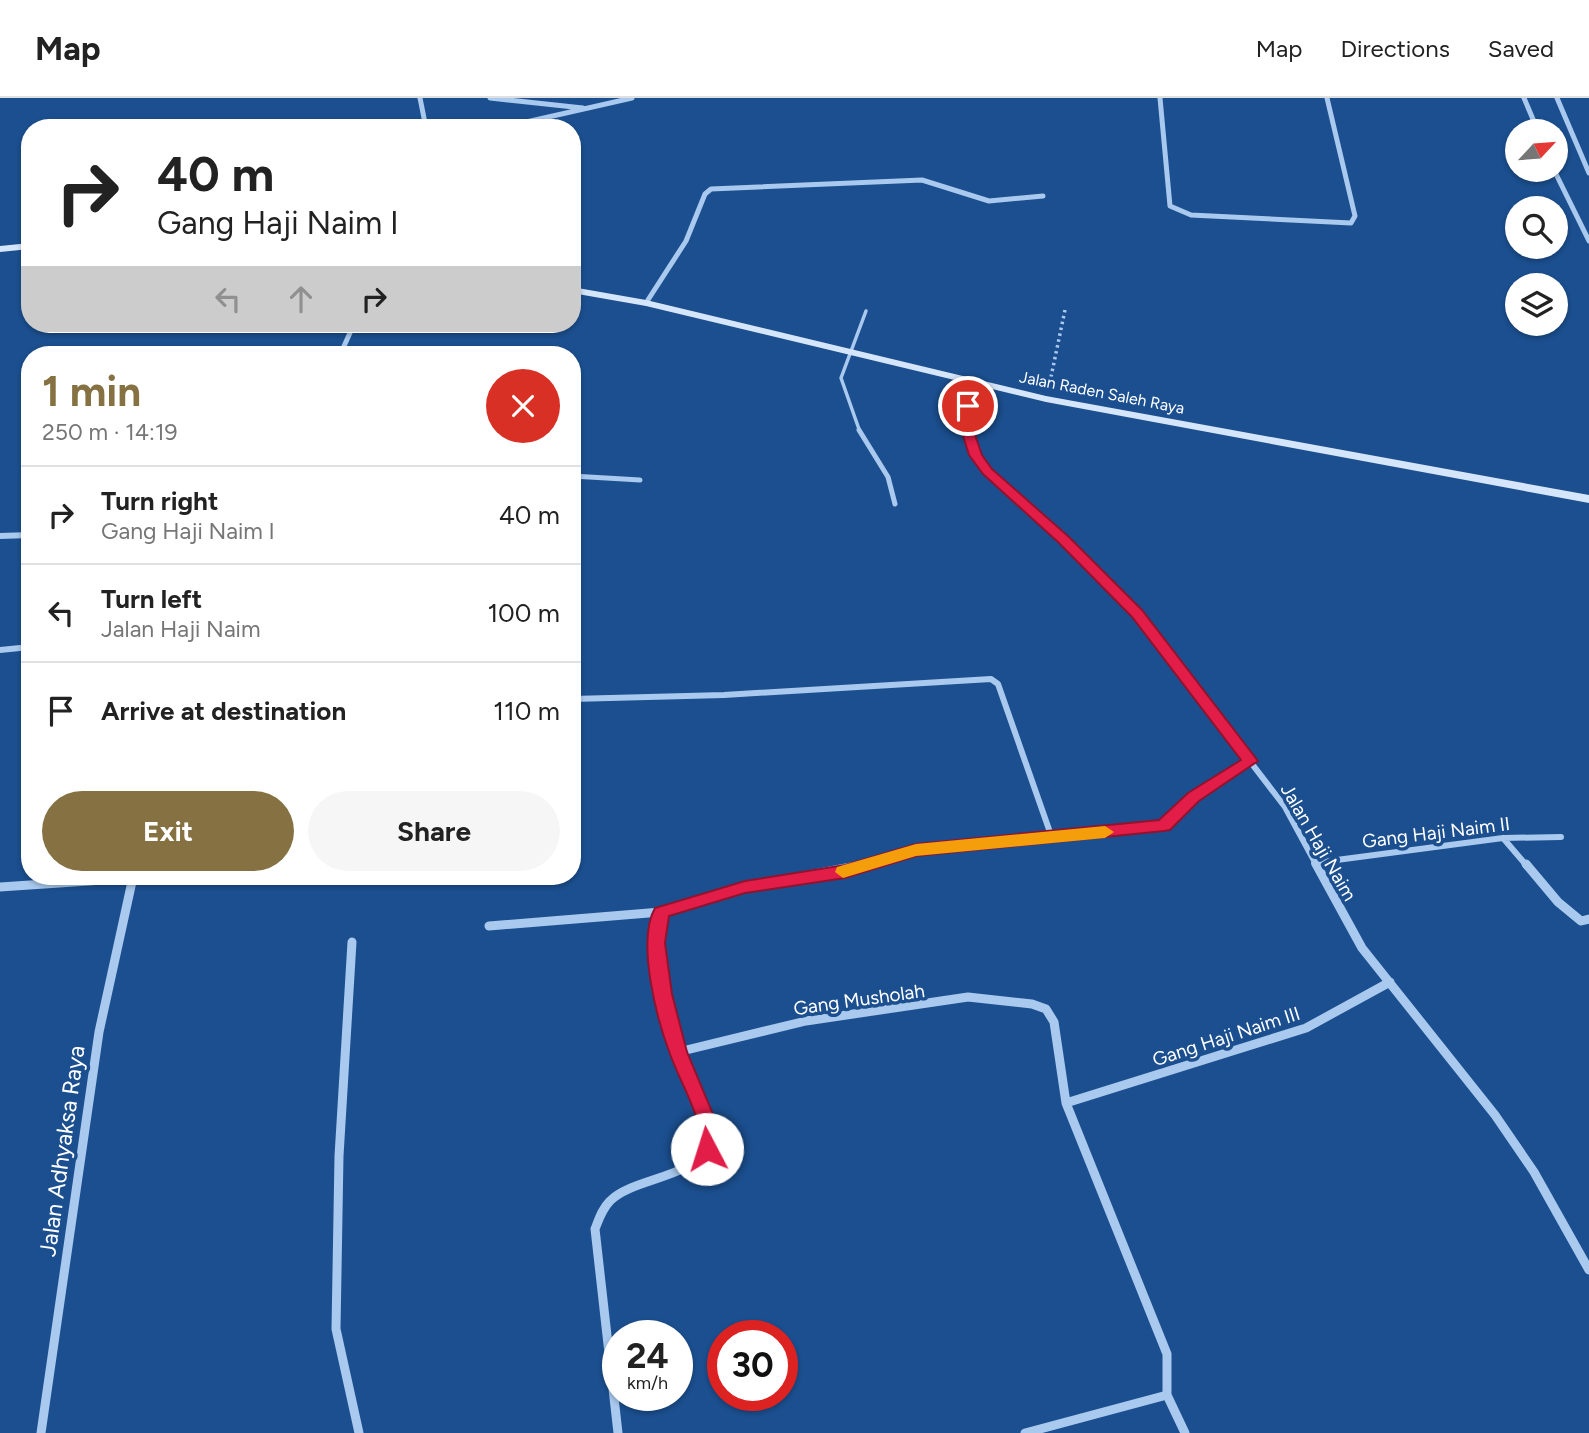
<!DOCTYPE html>
<meta charset="utf-8">
<style>
body{margin:0;font-family:Figtree,sans-serif;background:#f6f6f6;color:#222;height:100vh;display:flex;flex-direction:column;font-size:26px;white-space:nowrap}
*{box-sizing:border-box;margin:0}
p{font-size:23px;color:#767676}
.icon{flex:none;width:38px;height:38px;fill:none;stroke:currentColor;stroke-width:2;stroke-linecap:round;stroke-linejoin:round}
.map{position:relative;flex:1;overflow:hidden}
.details{position:absolute;left:21px;top:248px;width:560px;height:539px;display:flex;flex-direction:column;background:#fff;border-radius:28px;box-shadow:0 2px 5px #0004}
.details>*{flex:none}
.hud{position:absolute;left:21px;top:21px;width:560px;height:214px;border-radius:28px;box-shadow:0 2px 5px #0004;background:#fff;color:#222;overflow:hidden}
.needle{width:46px;rotate:64deg}
.buttons{position:absolute;left:1505px;top:21px;display:grid;gap:14px}
.buttons a{display:grid;place-items:center;width:63px;height:63px;border-radius:50%;background:#fff;box-shadow:0 2px 5px #0004;font-size:35px}
.speed{position:absolute;left:602px;top:1222px;display:flex;gap:14px;font-size:35px;font-weight:700;text-align:center}
.speed>*{display:grid;place-content:center;width:91px;height:91px;border-radius:50%;background:#fff;box-shadow:0 2px 5px #0004;line-height:1}
.speed small{font-size:18px;font-weight:400}
.speed .limit{border:10px solid #d22;background:#fff;color:#111}
.pin{position:absolute;display:grid;place-items:center;width:60px;height:60px;color:#fff;margin:-30px;border:4px solid #fff;border-radius:50%;box-shadow:0 2px 7px #0007}
.me{position:absolute;width:77px;margin:-38px;rotate:355deg;stroke-linejoin:round;filter:drop-shadow(0 0 5px #0008)}
.turn{display:flex;align-items:center;gap:24px;height:147px;padding:0 21px;font-size:32px}
.turn .icon{width:91px;height:91px;stroke-width:2.5}
.turn b{display:block;font-size:49px;line-height:60px}
.lanes{display:flex;align-items:center;height:66px;padding:0 21px;background:#0003;justify-content:center;gap:35px;direction:ltr}
.lanes .off{opacity:.35}
.round{display:grid;place-items:center;flex:none;width:74px;height:74px;border-radius:37px;background:#f6f6f6}
.head{display:flex;align-items:center;justify-content:space-between;height:119px;padding:0 21px}
h1{font-size:42px;font-weight:700;line-height:52px;color:#857141}
.button{display:flex;gap:14px;margin-top:auto;padding:14px 21px}
.button a{flex:1;height:80px;border-radius:42px;background:#857141;color:#fff;font-size:28px;font-weight:700;line-height:80px;text-align:center}
.button a+a{background:#f6f6f6;color:#222}
ul{padding:0;list-style:none}
li{display:flex;align-items:center;gap:21px;height:98px;padding:0 21px;border-top:2px solid #e0e0e0}
li div{flex:1}
li b{display:block;font-size:26px}
li em{font-style:normal}
header{display:flex;align-items:center;gap:42px;box-sizing:border-box;height:98px;padding:0 35px;background:#fff;border-bottom:2px solid #e0e0e0}
header strong{font-size:33px}
nav{display:flex;gap:38px;margin-inline-start:auto;font-size:24px}
.map>svg:first-child{display:block}
.lines{fill:none;stroke-linecap:round;stroke-linejoin:round}
.path{stroke:#a9c9ee;stroke-width:3.5;stroke-dasharray:2.5 3.5;stroke-linecap:butt}
.service-far1{stroke:#a9c9ee;stroke-width:3.5}
.service{stroke:#a9c9ee;stroke-width:5}
.minor-far2{stroke:#a9c9ee;stroke-width:5}
.minor-far1{stroke:#a9c9ee;stroke-width:6}
.minor{stroke:#a9c9ee;stroke-width:9}
.secondary{fill:#d6e6fa;fill-rule:evenodd}
.route{fill:#e11d48;stroke:#92132f;stroke-width:2}
.slow{fill:#f59e0b}
.labels{text-anchor:middle;stroke-width:7;stroke-linejoin:round;paint-order:stroke}
.far-street-label{font-size:16px;fill:#fff;stroke:#1b4f8f}
.street-label{font-size:19px;fill:#fff;stroke:#1b4f8f}
.near-street-label{font-size:23px;fill:#fff;stroke:#1b4f8f}
</style>
<header>
<strong>Map</strong>
<nav><a>Map</a><a>Directions</a><a>Saved</a></nav>
</header>
<div class="map">
<svg width="1589" height="1335" viewBox="0 0 1589 1335">
<rect width="100%" height="100%" fill="#1b4f8f"/>
<g class="lines">
<path class="path" d="M 1051,279 L 1065,212"/>
<path class="service-far1" d="M 860,334 L 841,280 L 866,213"/>
<path class="service" d="M 859,332 L 888,379 L 895,406
M 572,378 L 640,382"/>
<path class="minor-far2" d="M 420,0 L 426,30
M 490,0 L 583,10
M 1160,0 L 1170,108 L 1191,117 L 1351,125 L 1355,118 L 1327,0
M 1524,0 L 1538,33
M 1557,0 L 1589,75
M 500,30 L 632,0
M 1554,72 L 1589,143
M 646,205 L 686,143 L 705,96 L 711,91 L 922,82 L 989,103 L 1043,98
M 340,257 L 354,226
M 968,334 L 968,284"/>
<path class="minor-far1" d="M 967,332 L 976,357 L 1005,392 L 1064,442 L 1137,516 L 1285,709 L 1317,768
M 0,438 L 30,437
M 0,552 L 30,549
M 572,601 L 724,597 L 991,581 L 998,586 L 1052,740
M 1503,740 L 1527,768
M 1314,765 L 1503,740 L 1561,739
M 861,768 L 916,752 L 1164,728 L 1193,699 L 1251,663"/>
<path class="minor" d="M 1316,766 L 1362,850 L 1495,1017 L 1534,1074 L 1589,1172
M 1526,766 L 1558,804 L 1581,823 L 1589,821
M 0,789 L 133,780
M 489,828 L 661,814 L 745,789 L 867,766
M 352,844 L 339,1058 L 336,1231 L 359,1335
M 678,954 L 806,923 L 968,899 L 1032,906 L 1046,911 L 1054,924 L 1066,1005 L 1167,1256 L 1167,1297 L 1185,1335
M 1066,1005 L 1306,930 L 1390,884
M 41,1335 L 99,934 L 133,779
M 618,1335 L 595,1131 C 599,1121 602,1111 610,1103 C 632,1080 695,1080 707,1048 C 717,1020 681,965 673,936 C 662,896 656,856 661,814
M 1025,1335 L 1167,1297"/>
<path class="secondary" d="M 30,145 L 30,151 L 0,154 L 0,148 Z
M 572,189 L 646,202 L 1046,298 L 1589,397 L 1589,405 L 1046,304 L 646,208 L 572,195 Z"/>
</g>
<path class="route" d="M 968,304 L 974,308 L 973,331 L 982,357 L 992,371 L 1069,439 L 1142,512 L 1258,663 L 1199,703 L 1170,732 L 1164,733 L 916,758 L 845,780 L 745,795 L 669,818 L 665,845 L 672,896 L 687,954 L 720,1033 L 714,1057 L 700,1057 C 695,1047 702,1040 700,1031 C 694,1006 679,981 670,956 C 657,922 636,843 655,810 L 745,783 L 845,767 L 916,746 L 1159,722 L 1188,695 L 1241,662 L 1132,519 L 1059,445 L 983,376 L 969,357 L 961,331 L 962,308 Z"/>
<path class="slow" d="M 1105,728 L 1114,734 L 1105,740 L 916,758 L 843,780 L 835,774 L 837,769 L 916,746 Z"/>
<g class="labels">
<g class="far-street-label">
<text transform="translate(1102 294) rotate(11)" y="6">Jalan Raden Saleh Raya</text>
</g>
<g class="street-label">
<text transform="translate(1436 734) rotate(-7)" y="7">Gang Haji Naim II</text>
<text transform="translate(1319 744) rotate(60)" y="7">Jalan Haji Naim</text>
<text transform="translate(859 901) rotate(-8)" y="7">Gang Musholah</text>
<text transform="translate(1226 938) rotate(-18)" y="7">Gang Haji Naim III</text>
</g>
<g class="near-street-label">
<text transform="translate(62 1053) rotate(-82)" y="8">Jalan Adhyaksa Raya</text>
</g>
</g>
</svg>
<div class="buttons">
<a><svg class="needle" viewBox="-14 -14 28 28"><path d="M0-13l5 13h-10z" fill="#e53935"/><path d="M0 13l5-13h-10z" fill="#767676"/></svg></a>
<a><svg class="icon" aria-label="search" viewBox="0 0 24 24"><circle cx="10" cy="10" r="6"/><path d="M15 15l6 6"/></svg></a>
<a><svg class="icon" aria-label="layers" viewBox="0 0 24 24"><path d="M12 4l9 5-9 5-9-5zM3 14l9 5 9-5"/></svg></a>
</div>
<div class="speed"><div>24<small>km/h</small></div><div class="limit">30</div></div>
<div class="pin" style="left:968px;top:308px;background:#d93025"><svg class="icon" aria-label="arrive" viewBox="0 0 24 24"><path d="M6 21V4h12l-3 4 3 4H6"/></svg></div>
<svg class="me" style="left:707px;top:1051px" viewBox="-20 -20 40 40"><circle r="19" fill="#fff"/><path d="M0-13L10 11 0 6-10 11z" fill="#e11d48"/></svg>
<div class="hud">
<div class="turn"><svg class="icon" aria-label="right" viewBox="0 0 24 24"><path d="M7 20v-9h11M14 6l5 5-5 5"/></svg><div><b>40 m</b>Gang Haji Naim I</div></div>
<div class="lanes"><svg class="icon off" aria-label="left" viewBox="0 0 24 24"><path d="M17 20v-9H6M10 6l-5 5 5 5"/></svg><svg class="icon off" aria-label="ahead" viewBox="0 0 24 24"><path d="M12 20V5M6 11l6-6 6 6"/></svg><svg class="icon" aria-label="right" viewBox="0 0 24 24"><path d="M7 20v-9h11M14 6l5 5-5 5"/></svg></div>
</div>
<section class="details">
<div class="head"><div><h1>1 min</h1><p>250 m · 14:19</p></div><a class="round" style="background:#d93025;color:#fff"><svg class="icon" aria-label="close" viewBox="0 0 24 24"><path d="M6 6l12 12M18 6L6 18"/></svg></a></div>
<ul>
<li><svg class="icon" aria-label="right" viewBox="0 0 24 24"><path d="M7 20v-9h11M14 6l5 5-5 5"/></svg><div><b>Turn right</b><p>Gang Haji Naim I</p></div><em>40 m</em></li>
<li><svg class="icon" aria-label="left" viewBox="0 0 24 24"><path d="M17 20v-9H6M10 6l-5 5 5 5"/></svg><div><b>Turn left</b><p>Jalan Haji Naim</p></div><em>100 m</em></li>
<li><svg class="icon" aria-label="arrive" viewBox="0 0 24 24"><path d="M6 21V4h12l-3 4 3 4H6"/></svg><div><b>Arrive at destination</b></div><em>110 m</em></li>
</ul>
<div class="button"><a>Exit</a><a>Share</a></div>
</section>
</div>
